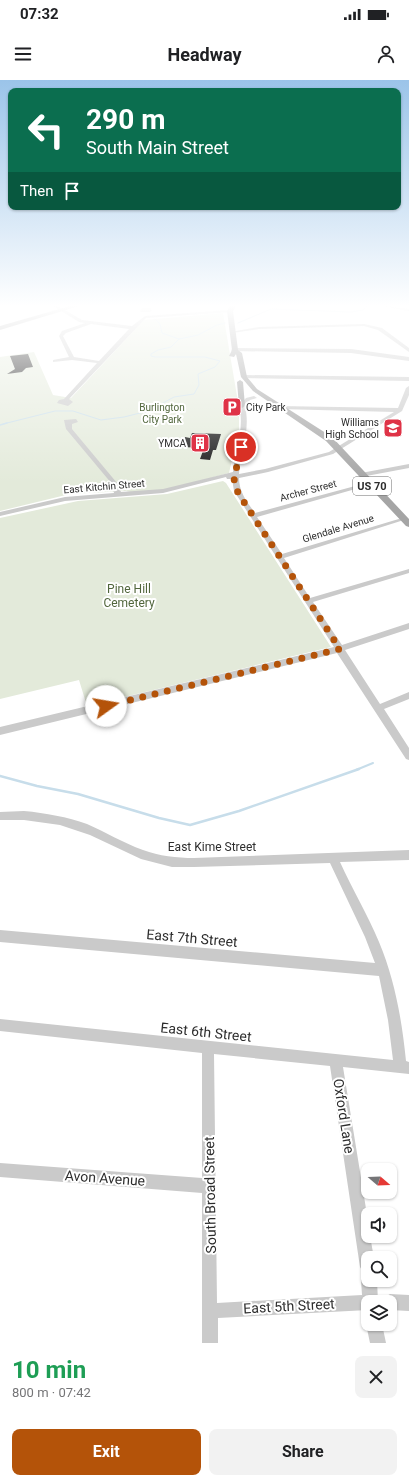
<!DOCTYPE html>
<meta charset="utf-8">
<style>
body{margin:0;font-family:Roboto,sans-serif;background:#f2f2f2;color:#202124;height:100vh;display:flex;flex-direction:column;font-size:15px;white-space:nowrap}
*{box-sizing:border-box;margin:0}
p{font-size:13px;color:#757577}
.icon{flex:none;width:22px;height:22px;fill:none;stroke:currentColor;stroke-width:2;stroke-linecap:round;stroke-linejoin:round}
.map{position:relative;height:1263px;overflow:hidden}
.panel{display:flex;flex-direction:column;background:#fff;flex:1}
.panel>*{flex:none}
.guide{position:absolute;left:8px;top:8px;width:393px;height:122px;border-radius:8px;box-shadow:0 1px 3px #0004;background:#0b6e4f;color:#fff;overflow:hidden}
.needle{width:26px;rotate:109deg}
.buttons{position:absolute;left:361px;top:1083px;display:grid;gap:8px}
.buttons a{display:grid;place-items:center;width:36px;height:36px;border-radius:8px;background:#fff;box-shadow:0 1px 3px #0004;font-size:20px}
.pin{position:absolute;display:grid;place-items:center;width:34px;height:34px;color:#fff;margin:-17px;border:2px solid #fff;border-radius:50%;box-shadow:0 1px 4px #0007}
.me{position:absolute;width:44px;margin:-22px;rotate:77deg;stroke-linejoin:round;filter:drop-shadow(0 0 3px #0008)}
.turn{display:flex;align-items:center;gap:14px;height:84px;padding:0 12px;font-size:18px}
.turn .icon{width:52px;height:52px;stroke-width:2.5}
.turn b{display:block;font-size:28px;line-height:34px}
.then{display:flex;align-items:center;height:38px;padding:0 12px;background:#0003;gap:8px;font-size:15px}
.round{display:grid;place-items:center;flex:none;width:42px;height:42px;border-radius:8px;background:#f2f2f2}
.overview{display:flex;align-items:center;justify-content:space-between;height:68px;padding:0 12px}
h1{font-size:24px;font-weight:700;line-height:30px;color:#1e9e55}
.button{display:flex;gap:8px;margin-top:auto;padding:8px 12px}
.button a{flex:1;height:46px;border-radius:8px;background:#b45309;color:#fff;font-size:16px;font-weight:700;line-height:46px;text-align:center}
.button a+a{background:#f2f2f2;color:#202124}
.status{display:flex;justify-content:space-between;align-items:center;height:28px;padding:0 20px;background:#fff;direction:ltr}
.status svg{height:11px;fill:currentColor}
header{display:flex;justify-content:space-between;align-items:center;height:52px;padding:0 12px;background:#fff;font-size:18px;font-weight:700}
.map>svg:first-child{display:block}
.green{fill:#e3eada}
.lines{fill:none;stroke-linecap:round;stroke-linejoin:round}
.stream-far3{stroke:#c7ddea;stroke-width:1}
.stream-far2{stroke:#c7ddea;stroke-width:1.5}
.stream-far1{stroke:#c7ddea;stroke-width:2}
.stream{stroke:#c7ddea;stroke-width:2.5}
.building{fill:#141414}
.minor{fill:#cacaca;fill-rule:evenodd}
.major{fill:#a5a5a5;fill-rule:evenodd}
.route{stroke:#b45309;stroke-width:7;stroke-dasharray:0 12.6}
.labels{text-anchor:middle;stroke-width:4;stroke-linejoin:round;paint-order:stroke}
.far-park-label{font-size:10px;fill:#51663c;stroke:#fff}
.far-poi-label{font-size:10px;fill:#2d2d2d;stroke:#fff;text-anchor:end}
.far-street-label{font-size:10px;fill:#2d2d2d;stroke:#fff}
.shield{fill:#fff;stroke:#6c6c6c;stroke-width:1}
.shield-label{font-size:11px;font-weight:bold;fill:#2d2d2d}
.park-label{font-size:12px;fill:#51663c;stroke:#fff}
.street-label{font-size:12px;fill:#2d2d2d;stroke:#fff}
.near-street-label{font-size:14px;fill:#2d2d2d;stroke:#fff}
</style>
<div class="status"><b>07:32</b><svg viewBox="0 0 49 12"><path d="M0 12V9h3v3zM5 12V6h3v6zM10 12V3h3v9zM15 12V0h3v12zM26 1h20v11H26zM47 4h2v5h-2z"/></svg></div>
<header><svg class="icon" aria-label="menu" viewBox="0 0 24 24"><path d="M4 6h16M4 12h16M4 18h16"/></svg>Headway<svg class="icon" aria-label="person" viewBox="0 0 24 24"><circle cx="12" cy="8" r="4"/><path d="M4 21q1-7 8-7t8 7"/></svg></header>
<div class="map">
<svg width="409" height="1263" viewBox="0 0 409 1263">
<rect width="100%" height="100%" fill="#fff"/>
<path class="green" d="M 223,233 L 239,328 L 239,349 L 229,393 L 162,411 L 139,414 L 126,411 L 70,414 L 0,431 L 0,277 L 34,272 L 53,315 L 71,318 L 144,240 Z
M 223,401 L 226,403 L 331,567 L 87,626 L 79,600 L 0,619 L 0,438 L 78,421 L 167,414 Z"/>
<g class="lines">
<path class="stream-far3" d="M 155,239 L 160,244 L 162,253 L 179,259
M 238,243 L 271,229 L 351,232 L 363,230 L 368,226
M 3,344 L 55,331 L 73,331 L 101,340 L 124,337 L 148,331 L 174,317 L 194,314 L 199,305 L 198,294 L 215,287 L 220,281 L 205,277 L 155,277 L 151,276 L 151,274 L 158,270 L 171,267 L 179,259 L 198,255 L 217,245 L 225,243"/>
<path class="stream-far2" d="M 0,345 L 7,343"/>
<path class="stream-far1" d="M 356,690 L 373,683"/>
<path class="stream" d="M 0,696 L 37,706 L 78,714 L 159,738 L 190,745 L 239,731 L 359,689"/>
</g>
<path class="building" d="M 28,274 L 33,287 L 26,288 L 22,292 L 7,294 L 15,289 L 10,276 Z
M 192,353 L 221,354 L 216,370 L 213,370 L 210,380 L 200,379 L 204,368 L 182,367 L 185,357 L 190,358 Z"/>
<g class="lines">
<path class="minor" d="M 53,226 L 58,226 L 82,240 L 132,246 L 145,236 L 230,230 L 232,231 L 230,232 L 146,238 L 69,319 L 73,322 L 68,326 L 57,323 L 59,320 L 64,319 L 97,283 L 72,280 L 53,282 L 53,280 L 69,277 L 59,256 L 62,251 L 85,243 L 79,242 ZM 91,244 L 129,249 L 99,281 L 74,277 L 63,256 L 66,253 Z
M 385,226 L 409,229 L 409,231 L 387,227 Z
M 142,228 L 150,228 L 152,231 L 150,232 L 140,232 Z
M 364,244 L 382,248 L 409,268 L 409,272 L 378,250 L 364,246 L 259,249 L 232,253 L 230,252 L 259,247 Z
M 234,268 L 351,269 L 409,277 L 409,281 L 351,273 L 232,271 L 231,270 Z
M 244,295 L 409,297 L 409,301 L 242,298 L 242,296 Z
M 409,306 L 409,315 L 402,331 L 333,374 L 268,392 L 239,398 C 239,412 247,422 255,433 L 370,402 L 373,404 L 257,437 L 282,474 L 402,438 L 406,438 L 407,439 L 284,478 L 310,518 L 409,489 L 409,493 L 313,522 L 342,565 L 409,543 L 409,549 L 345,570 L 380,624 L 409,612 L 409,619 L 384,629 L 409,668 L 409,680 L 406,679 L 337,573 L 0,655 L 0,647 L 334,567 L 234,411 L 232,399 L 227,399 L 226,397 L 163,413 L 65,421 L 0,436 L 0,432 L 65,417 L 114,413 L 112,404 L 66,349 L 64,340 L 76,339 L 78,342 L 72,344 L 72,349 L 117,403 L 121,412 L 163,409 L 233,392 C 235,369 245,349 239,326 L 246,318 L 254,316 L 257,318 L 250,320 L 245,326 C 251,352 240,370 239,394 L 265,389 L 329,372 L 394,332 L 280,329 L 278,328 L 278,326 L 398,328 L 406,308 Z
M 409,384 L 409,388 L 361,397 L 358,395 L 361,393 Z
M 24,731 C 46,733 67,737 87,744 C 106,752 123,763 143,770 C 159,776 177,778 194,778 L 409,770 L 409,780 L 340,782 C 352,809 368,835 379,862 C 395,900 402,941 406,981 L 409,982 L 409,994 L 343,987 L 368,1141 L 368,1156 L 370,1156 L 374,1178 L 368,1178 L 368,1200 L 377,1200 L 378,1222 L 368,1222 L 368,1230 L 218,1238 L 218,1263 L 202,1263 L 202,1113 L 0,1097 L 0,1083 L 202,1098 L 202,973 L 0,951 L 0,939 L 393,980 L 388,940 L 379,896 L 0,862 L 0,850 L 375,883 L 365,857 L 330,783 L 194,787 L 172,787 L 141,779 L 90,755 L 60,745 L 24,740 L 0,740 L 0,732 ZM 214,974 L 330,986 L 360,1187 L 363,1192 L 366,1194 L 364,1195 L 361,1200 L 362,1215 L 217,1223 Z
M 390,1214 L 409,1215 L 409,1231 L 390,1230 L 390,1222 L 382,1222 L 385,1217 Z
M 368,1239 L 368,1244 L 382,1244 L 386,1263 L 370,1263 L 366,1244 Z"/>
<path class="major" d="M 70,226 L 79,226 L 0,250 L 0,246 Z
M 230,226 L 236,226 L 233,231 L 238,270 L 242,273 L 247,297 L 257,309 L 332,357 L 409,439 L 409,447 L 406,446 L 326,361 L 253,311 L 241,297 L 236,274 L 234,277 L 229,276 L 232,270 L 227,231 Z
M 240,300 L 243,302 L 245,326 L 242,328 L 239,326 L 237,302 Z"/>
</g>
<linearGradient id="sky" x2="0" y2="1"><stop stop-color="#9bc4e9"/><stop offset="0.56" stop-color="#fff"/><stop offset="1" stop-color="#fff" stop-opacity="0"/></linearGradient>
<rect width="409" height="403" fill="url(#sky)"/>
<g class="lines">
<path class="route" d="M 106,626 L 340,569 L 238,413 L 234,399 L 241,367"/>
</g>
<defs>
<g id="parking-square" transform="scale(1)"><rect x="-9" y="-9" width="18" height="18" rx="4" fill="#df3347" stroke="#fff"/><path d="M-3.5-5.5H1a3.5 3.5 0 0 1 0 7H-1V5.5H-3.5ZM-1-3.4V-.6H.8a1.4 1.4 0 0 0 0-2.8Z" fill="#fff"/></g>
<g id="school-square" transform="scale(1)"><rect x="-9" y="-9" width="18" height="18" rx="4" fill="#df3347" stroke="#fff"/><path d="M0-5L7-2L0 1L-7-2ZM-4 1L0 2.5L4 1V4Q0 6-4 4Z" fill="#fff"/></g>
<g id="building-square" transform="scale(1)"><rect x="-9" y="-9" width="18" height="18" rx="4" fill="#df3347" stroke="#fff"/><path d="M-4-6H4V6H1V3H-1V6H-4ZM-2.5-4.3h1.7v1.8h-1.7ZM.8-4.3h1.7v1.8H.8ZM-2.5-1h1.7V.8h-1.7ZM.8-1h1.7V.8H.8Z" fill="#fff"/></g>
</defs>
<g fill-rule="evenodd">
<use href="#parking-square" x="232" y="327"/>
<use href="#school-square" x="393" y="348"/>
<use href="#building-square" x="200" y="363"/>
</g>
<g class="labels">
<g class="far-park-label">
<text x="162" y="331">Burlington<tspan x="162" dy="12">City Park</tspan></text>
</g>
<g class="far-poi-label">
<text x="246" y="331" text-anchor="start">City Park</text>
<text x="379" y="346">Williams<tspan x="379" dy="12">High School</tspan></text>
<text x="186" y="367">YMCA</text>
</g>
<g class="far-street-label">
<text transform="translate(104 406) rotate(-5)" y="4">East Kitchin Street</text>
<text transform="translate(308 410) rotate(-15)" y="4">Archer Street</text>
<text transform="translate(338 448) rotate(-17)" y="4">Glendale Avenue</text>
</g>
<rect class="shield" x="353" y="397" width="38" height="18" rx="3"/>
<g class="shield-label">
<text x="372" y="410">US 70</text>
</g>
<g class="park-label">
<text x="129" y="513">Pine Hill<tspan x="129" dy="14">Cemetery</tspan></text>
</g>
<g class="street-label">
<text x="212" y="771">East Kime Street</text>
</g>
<g class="near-street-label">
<text transform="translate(192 858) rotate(5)" y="5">East 7th Street</text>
<text transform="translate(206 952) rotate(6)" y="5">East 6th Street</text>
<text transform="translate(344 1036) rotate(81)" y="5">Oxford Lane</text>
<text transform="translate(105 1098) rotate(4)" y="5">Avon Avenue</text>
<text transform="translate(210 1115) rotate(-91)" y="5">South Broad Street</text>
<text transform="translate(289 1226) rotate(-3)" y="5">East 5th Street</text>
</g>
</g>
</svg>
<div class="buttons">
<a><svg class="needle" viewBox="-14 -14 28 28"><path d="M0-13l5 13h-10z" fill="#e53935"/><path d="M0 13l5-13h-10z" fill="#757577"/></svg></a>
<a><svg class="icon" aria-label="sound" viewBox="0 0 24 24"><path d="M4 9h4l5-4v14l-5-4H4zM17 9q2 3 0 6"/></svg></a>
<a><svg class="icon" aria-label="search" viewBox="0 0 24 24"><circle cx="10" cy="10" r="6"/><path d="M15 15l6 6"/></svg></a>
<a><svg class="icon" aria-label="layers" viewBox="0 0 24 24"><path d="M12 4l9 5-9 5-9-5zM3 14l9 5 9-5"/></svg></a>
</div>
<div class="pin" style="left:241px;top:367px;background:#d93025"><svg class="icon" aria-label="arrive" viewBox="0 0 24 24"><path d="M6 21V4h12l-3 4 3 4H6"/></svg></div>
<svg class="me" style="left:106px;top:626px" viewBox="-20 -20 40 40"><circle r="19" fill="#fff"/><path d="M0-13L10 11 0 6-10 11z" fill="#b45309"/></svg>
<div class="guide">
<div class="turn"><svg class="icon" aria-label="left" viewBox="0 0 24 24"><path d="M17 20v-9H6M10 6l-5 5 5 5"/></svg><div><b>290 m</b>South Main Street</div></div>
<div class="then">Then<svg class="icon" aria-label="arrive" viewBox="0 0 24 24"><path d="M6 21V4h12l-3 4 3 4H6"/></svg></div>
</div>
</div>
<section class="panel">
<div class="overview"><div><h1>10 min</h1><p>800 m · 07:42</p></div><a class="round"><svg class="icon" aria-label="close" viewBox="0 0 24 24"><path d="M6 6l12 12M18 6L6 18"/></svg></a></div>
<div class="button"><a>Exit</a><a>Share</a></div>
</section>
